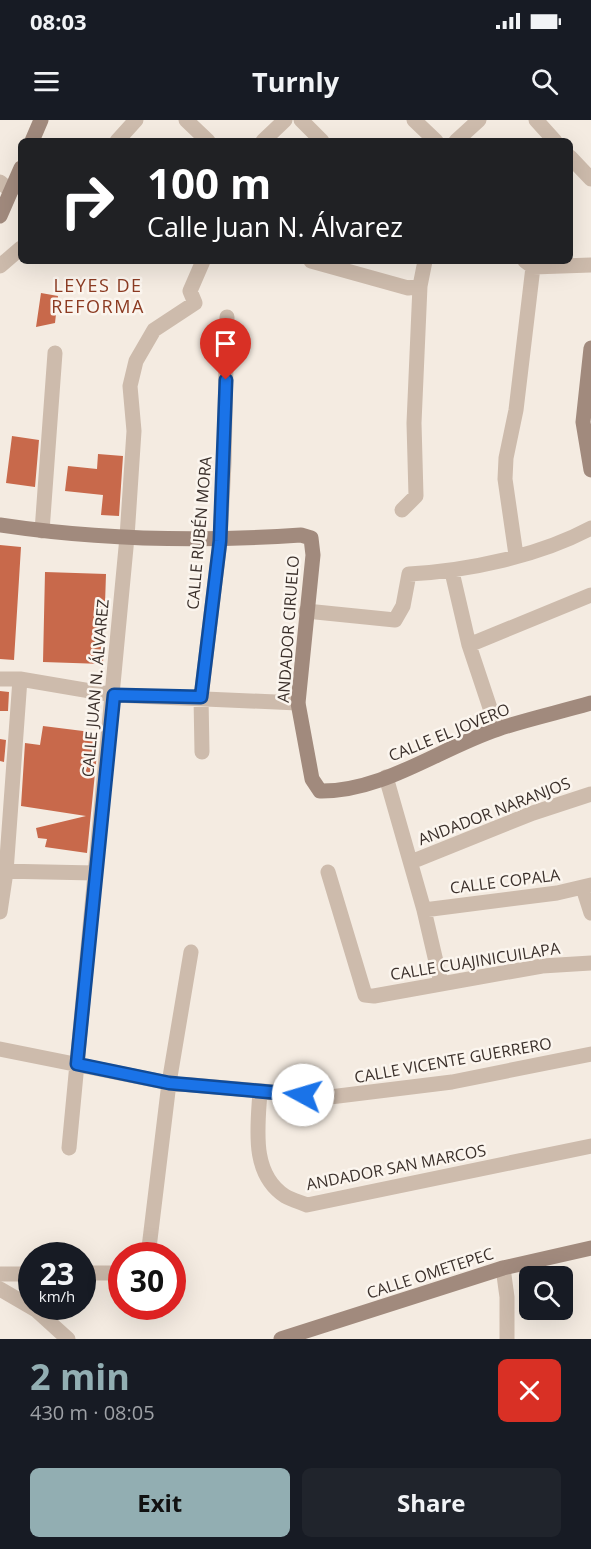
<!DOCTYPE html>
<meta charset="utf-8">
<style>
body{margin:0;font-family:"Open Sans",sans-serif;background:#20242c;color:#f1f3f6;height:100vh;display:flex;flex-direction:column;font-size:22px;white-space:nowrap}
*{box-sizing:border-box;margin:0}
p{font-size:20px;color:#9ea1a6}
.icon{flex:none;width:33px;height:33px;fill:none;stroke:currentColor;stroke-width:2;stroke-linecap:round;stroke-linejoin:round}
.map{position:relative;height:1219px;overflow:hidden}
.side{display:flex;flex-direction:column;background:#171b24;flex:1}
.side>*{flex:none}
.guide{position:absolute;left:18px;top:18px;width:555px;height:126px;border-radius:9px;box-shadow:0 6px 24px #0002;background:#202124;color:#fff;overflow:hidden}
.fabs{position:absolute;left:519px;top:1146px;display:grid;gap:12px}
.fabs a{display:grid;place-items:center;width:54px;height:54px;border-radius:9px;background:#171b24;box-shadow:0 6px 24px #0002;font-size:30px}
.speed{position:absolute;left:18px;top:1122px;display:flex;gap:12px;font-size:30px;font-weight:700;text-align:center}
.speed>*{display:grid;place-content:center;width:78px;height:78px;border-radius:50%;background:#171b24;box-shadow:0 6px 24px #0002;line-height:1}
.speed small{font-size:15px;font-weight:400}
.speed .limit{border:9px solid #d22;background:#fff;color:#111}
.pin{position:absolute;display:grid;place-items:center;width:51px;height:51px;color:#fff;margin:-62px -26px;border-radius:50% 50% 50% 0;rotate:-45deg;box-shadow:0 0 6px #0007}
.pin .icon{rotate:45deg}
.me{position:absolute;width:66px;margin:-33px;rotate:276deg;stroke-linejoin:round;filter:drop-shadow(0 0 4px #0008)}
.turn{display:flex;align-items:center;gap:21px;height:126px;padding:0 30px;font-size:27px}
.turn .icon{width:78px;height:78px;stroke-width:2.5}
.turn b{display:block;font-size:42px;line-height:51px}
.round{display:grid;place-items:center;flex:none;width:63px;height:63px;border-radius:9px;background:#20242c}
.summary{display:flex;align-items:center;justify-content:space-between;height:102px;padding:0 30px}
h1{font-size:36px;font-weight:700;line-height:45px;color:#92aeb2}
.primary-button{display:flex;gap:12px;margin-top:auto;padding:12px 30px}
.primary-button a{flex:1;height:69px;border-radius:9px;background:#92aeb2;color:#111;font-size:24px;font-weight:700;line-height:69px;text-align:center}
.primary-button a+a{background:#20242c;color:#f1f3f6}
.status{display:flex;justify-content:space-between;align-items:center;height:42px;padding:0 30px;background:#171b24;direction:ltr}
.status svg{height:16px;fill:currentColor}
header{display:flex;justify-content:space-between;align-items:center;height:78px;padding:0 30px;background:#171b24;font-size:27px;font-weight:700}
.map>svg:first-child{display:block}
.building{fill:#c8694b}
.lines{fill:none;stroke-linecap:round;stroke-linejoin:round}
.street{stroke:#cdbbac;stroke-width:15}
.secondary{stroke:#a18a7d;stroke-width:15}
.route-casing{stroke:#114b97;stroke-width:15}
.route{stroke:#1a73e8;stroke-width:10}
.labels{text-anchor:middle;stroke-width:5;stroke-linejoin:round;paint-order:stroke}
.street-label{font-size:16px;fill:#3b302b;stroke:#fbf5ee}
.neighbourhood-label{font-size:18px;letter-spacing:1.5px;fill:#8c3b22;stroke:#fbf5ee}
</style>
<div class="status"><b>08:03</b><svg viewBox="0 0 49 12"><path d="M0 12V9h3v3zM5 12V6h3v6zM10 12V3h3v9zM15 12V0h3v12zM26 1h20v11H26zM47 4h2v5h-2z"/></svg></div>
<header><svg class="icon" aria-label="menu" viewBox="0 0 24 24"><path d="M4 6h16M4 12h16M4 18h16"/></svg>Turnly<svg class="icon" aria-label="search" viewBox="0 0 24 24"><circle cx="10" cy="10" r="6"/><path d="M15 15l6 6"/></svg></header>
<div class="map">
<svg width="591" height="1219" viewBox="0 0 591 1219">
<rect width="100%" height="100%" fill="#f4ebe1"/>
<path class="building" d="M 41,173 L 58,176 L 55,203 L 36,207 Z
M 12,316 L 39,320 L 35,367 L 6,363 Z
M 98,334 L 123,336 L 119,396 L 101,395 L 103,375 L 65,371 L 68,346 L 97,349 Z
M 0,425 L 21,427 L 14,540 L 0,539 Z
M 45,452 L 106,454 L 103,544 L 43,542 Z
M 0,571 L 9,572 L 8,591 L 0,591 Z
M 43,606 L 99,613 L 87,733 L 45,727 L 47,719 L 38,718 L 36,708 L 86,696 L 21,686 L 25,623 L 40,625 Z
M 0,619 L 6,620 L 4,642 L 0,641 Z"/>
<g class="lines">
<path class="street" d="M 186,0 L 208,21
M 301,0 L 322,21
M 414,0 L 436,21
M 536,0 L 555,21
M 117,21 L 136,0
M 263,21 L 285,0
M 456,21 L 479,0
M 570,37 L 591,59
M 0,62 L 11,71
M 311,141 L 408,168 L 420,166
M 525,141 L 533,147 L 591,145
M 0,146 L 21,128
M 402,390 L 416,376 L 414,303 L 420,166 L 425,141
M 42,411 L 55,233
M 516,435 L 505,359 L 506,338 L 516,290 L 533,147
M 452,452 L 469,525 L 497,609
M 306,491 L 395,500 L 403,486 L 409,454 C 467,451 539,436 591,408
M 469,525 L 591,475
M 0,559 L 20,559 L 114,575 L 298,583
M 202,632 L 201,577 L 220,421 L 224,343 L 227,197
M 386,657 L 424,790 L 441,863
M 411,742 L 533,693 L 591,674
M 0,751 L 95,753
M 328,752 L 365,875 L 374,876 L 542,846 L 591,843
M 583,768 L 591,793
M 424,790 L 557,773 L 591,765
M 0,792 L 6,752 L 20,559
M 0,929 L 169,963 L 330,977 L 452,962 L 591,934
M 260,971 C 258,1006 250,1053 285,1076 C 292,1080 300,1082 307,1085 L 591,1026
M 69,1028 L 127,417 L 134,311 L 130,266 L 136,241 L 154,210 L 195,183 L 190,171 L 203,141
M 148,1136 L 169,963 L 191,832
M 503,1148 L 507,1177 L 507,1219
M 82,1153 L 122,1153
M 0,1154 L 32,1154
M 0,1169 L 36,1190 L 68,1219"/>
<path class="secondary" d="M 32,21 L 41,0
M 0,96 L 21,48
M 591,228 L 583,302 L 591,350
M 0,405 C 100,420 200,422 301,415 L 311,418 L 313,435 L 298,583 L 312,659 L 320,671 C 383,672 440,628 498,609 C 528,599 560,592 591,583
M 281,1219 L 503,1148 L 591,1128"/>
</g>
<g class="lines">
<g class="route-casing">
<path id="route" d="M 226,260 L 220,421 L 201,577 L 114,575 L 77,944 L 169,963 L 303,975"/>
</g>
<use href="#route" class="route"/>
</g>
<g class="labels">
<g class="street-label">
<text transform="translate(199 413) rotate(-85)" y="6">CALLE RUBÉN MORA</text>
<text transform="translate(288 509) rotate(-86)" y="6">ANDADOR CIRUELO</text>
<text transform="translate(95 568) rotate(-85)" y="6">CALLE JUAN N. ÁLVAREZ</text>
<text transform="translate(449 612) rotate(-22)" y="6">CALLE EL JOVERO</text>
<text transform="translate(494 691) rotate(-21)" y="6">ANDADOR NARANJOS</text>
<text transform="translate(505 761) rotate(-7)" y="6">CALLE COPALA</text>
<text transform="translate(475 841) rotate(-9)" y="6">CALLE CUAJINICUILAPA</text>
<text transform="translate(453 940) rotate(-10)" y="6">CALLE VICENTE GUERRERO</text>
<text transform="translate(396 1047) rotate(-11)" y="6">ANDADOR SAN MARCOS</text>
<text transform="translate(430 1153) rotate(-18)" y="6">CALLE OMETEPEC</text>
</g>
<g class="neighbourhood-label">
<text x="98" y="172">LEYES DE<tspan x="98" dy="21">REFORMA</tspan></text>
</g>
</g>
</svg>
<div class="fabs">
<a><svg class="icon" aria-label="search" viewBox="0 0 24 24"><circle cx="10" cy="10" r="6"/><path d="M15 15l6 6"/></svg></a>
</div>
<div class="speed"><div>23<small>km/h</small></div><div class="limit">30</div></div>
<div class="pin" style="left:226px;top:260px;background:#d93025"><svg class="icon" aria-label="arrive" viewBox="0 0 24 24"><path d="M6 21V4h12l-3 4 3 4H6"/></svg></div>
<svg class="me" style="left:303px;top:975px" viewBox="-20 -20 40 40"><circle r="19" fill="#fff"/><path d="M0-13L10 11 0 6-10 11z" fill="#1a73e8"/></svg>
<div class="guide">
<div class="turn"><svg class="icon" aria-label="right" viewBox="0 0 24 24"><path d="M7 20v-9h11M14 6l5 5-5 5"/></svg><div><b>100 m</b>Calle Juan N. Álvarez</div></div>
</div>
</div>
<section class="side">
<div class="summary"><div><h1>2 min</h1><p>430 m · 08:05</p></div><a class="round" style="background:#d93025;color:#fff"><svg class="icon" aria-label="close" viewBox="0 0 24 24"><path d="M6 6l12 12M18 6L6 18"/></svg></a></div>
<div class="primary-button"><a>Exit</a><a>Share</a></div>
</section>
